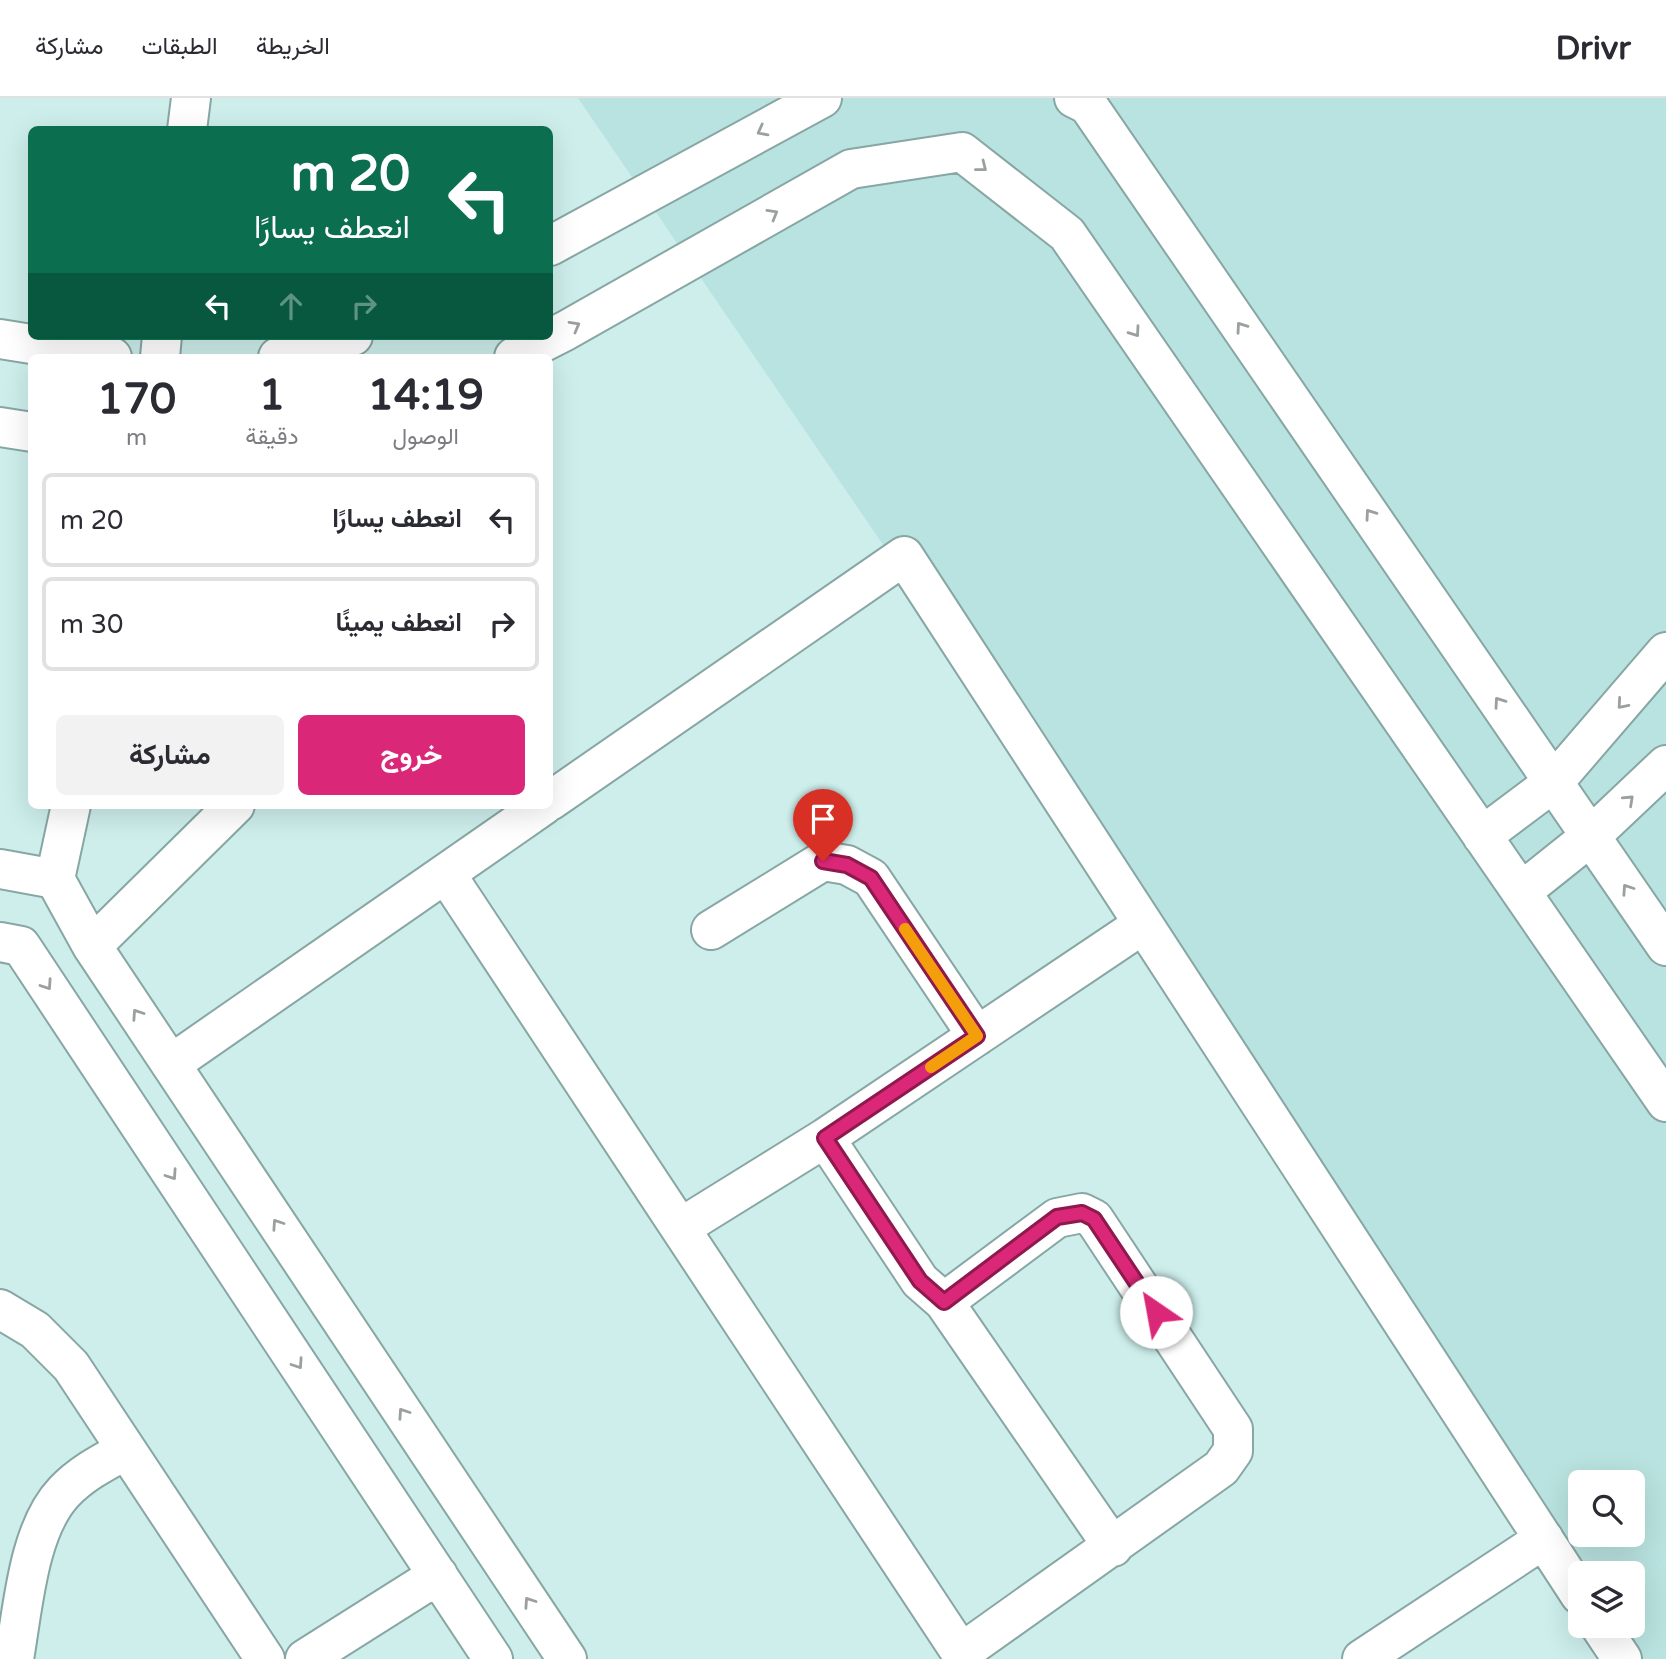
<!DOCTYPE html>
<html lang="ar">
<meta charset="utf-8">
<style>
body{margin:0;font-family:"Varela Round",Vazirmatn,sans-serif;background:#f2f2f3;color:#2b2b33;direction:rtl;height:100vh;display:flex;flex-direction:column;font-size:26px;white-space:nowrap}
*{box-sizing:border-box;margin:0}
p{font-size:23px;color:#7c7c81}
.icon{flex:none;width:38px;height:38px;fill:none;stroke:currentColor;stroke-width:2;stroke-linecap:round;stroke-linejoin:round}
.map{position:relative;flex:1;overflow:hidden;direction:ltr}
.panel{position:absolute;left:28px;top:256px;width:525px;height:455px;display:flex;flex-direction:column;background:#fff;border-radius:10px;box-shadow:0 7px 28px #0002;direction:rtl}
.panel>*{flex:none}
.hud{position:absolute;left:28px;top:28px;width:525px;height:214px;border-radius:10px;box-shadow:0 7px 28px #0002;direction:rtl;background:#0b6e4f;color:#fff;overflow:hidden}
.buttons{position:absolute;left:1568px;top:1372px;display:grid;gap:14px}
.buttons a{display:grid;place-items:center;width:77px;height:77px;border-radius:10px;background:#fff;box-shadow:0 7px 28px #0002;font-size:35px}
.pin{position:absolute;display:grid;place-items:center;width:60px;height:60px;color:#fff;margin:-72px -30px;border-radius:50% 50% 50% 0;rotate:-45deg;box-shadow:0 0 7px #0007}
.pin .icon{rotate:45deg}
.me{position:absolute;width:77px;margin:-38px;rotate:327deg;stroke-linejoin:round;filter:drop-shadow(0 0 5px #0008)}
.turn{display:flex;align-items:center;gap:24px;height:147px;padding:0 28px;font-size:32px}
.turn .icon{width:91px;height:91px;stroke-width:2.5}
.turn b{display:block;font-size:49px;line-height:60px}
.lanes{display:flex;align-items:center;height:66px;padding:0 28px;background:#0003;justify-content:center;gap:35px;direction:ltr}
.lanes .off{opacity:.35}
.eta{display:flex;justify-content:space-evenly;align-items:center;height:119px;text-align:center}
.eta b{font-size:42px;font-weight:700;line-height:49px}
.primary-button{display:flex;gap:14px;margin-top:auto;padding:14px 28px}
.primary-button a{flex:1;height:80px;border-radius:10px;background:#db2777;color:#fff;font-size:28px;font-weight:700;line-height:80px;text-align:center}
.primary-button a+a{background:#f2f2f3;color:#2b2b33}
ul{padding:0;list-style:none}
li{display:flex;align-items:center;gap:21px;height:94px;margin:0 14px 10px;padding:0 14px;border:4px solid #e1e1e2;border-radius:10px}
li div{flex:1}
li b{display:block;font-size:26px}
li em{font-style:normal}
header{display:flex;align-items:center;gap:42px;box-sizing:border-box;height:98px;padding:0 35px;background:#fff;border-bottom:2px solid #e1e1e2}
header strong{font-size:33px}
nav{display:flex;gap:38px;margin-inline-start:auto;font-size:24px}
.map>svg:first-child{display:block}
.built{fill:#b9e3e0;fill-rule:evenodd}
.lines{fill:none;stroke-linecap:round;stroke-linejoin:round}
.minor-casing{stroke:#87a6a4;stroke-width:42}
.minor{stroke:#fff;stroke-width:38}
.oneway{stroke:#9b9f9f}
.route-casing{stroke:#8e194d;stroke-width:18}
.route{stroke:#db2777;stroke-width:12}
.slow{stroke:#f59e0b;stroke-width:12}
</style>
<header>
<strong>Drivr</strong>
<nav><a>الخريطة</a><a>الطبقات</a><a>مشاركة</a></nav>
</header>
<div class="map">
<svg width="1666" height="1561" viewBox="0 0 1666 1561">
<rect width="100%" height="100%" fill="#cdeeeb"/>
<path class="built" d="M 578,0 L 1666,0 L 1666,1561 L 1643,1561 L 1620,1528 L 1633,1528 L 1633,1475 L 1585,1475 ZM 1580,1384 L 1633,1384 L 1633,1437 L 1580,1437 Z"/>
<g class="lines">
<g class="minor-casing">
<path id="minor" d="M 1074,0 L 1088,7 L 1666,848
M 187,32 L 191,0
M 550,148 L 822,0
M 0,241 L 112,259
M 160,259 L 162,238
M 278,259 L 353,238
M 514,259 L 565,233 L 851,71 L 962,54 L 1067,136 L 1666,1004
M 0,329 L 32,334
M 550,703 L 904,458 L 1580,1497
M 1482,738 L 1554,684 L 1666,554
M 0,771 L 55,781 L 92,848 L 567,1561
M 446,776 L 965,1561
M 55,781 L 71,707
M 1521,794 L 1591,738 L 1666,667
M 711,832 L 823,763 L 847,767 L 871,780 L 977,938
M 0,844 L 21,848 L 493,1561
M 92,848 L 235,707
M 171,966 L 544,707
M 825,1040 L 920,1183 L 944,1204 L 1057,1120 L 1082,1115 L 1094,1121 L 1233,1331 L 1233,1353 L 1221,1370 L 961,1555
M 680,1130 L 825,1040 L 1142,827
M 944,1204 L 1113,1449
M 0,1211 L 35,1232 L 71,1268 L 265,1561
M 1600,1528 L 1622,1561
M 14,1561 C 23,1510 28,1432 64,1394 C 82,1375 104,1364 126,1352
M 305,1561 L 438,1477
M 1362,1561 L 1544,1441"/>
</g>
<use href="#minor" class="minor"/>
</g>
<defs><path id="oneway-chevron" d="M-2-3.5L2.5 0L-2 3.5" fill="none" stroke-width="1.6" stroke-linecap="round" stroke-linejoin="round" transform="scale(1.75)"/></defs>
<g class="oneway">
<use href="#oneway-chevron" transform="translate(762 33) rotate(152)"/>
<use href="#oneway-chevron" transform="translate(982 69) rotate(38)"/>
<use href="#oneway-chevron" transform="translate(773 116) rotate(-30)"/>
<use href="#oneway-chevron" transform="translate(575 228) rotate(-29)"/>
<use href="#oneway-chevron" transform="translate(1241 229) rotate(-125)"/>
<use href="#oneway-chevron" transform="translate(1135 234) rotate(55)"/>
<use href="#oneway-chevron" transform="translate(1370 416) rotate(-125)"/>
<use href="#oneway-chevron" transform="translate(1499 604) rotate(-125)"/>
<use href="#oneway-chevron" transform="translate(1622 606) rotate(131)"/>
<use href="#oneway-chevron" transform="translate(1629 702) rotate(-43)"/>
<use href="#oneway-chevron" transform="translate(1627 791) rotate(-124)"/>
<use href="#oneway-chevron" transform="translate(47 887) rotate(56)"/>
<use href="#oneway-chevron" transform="translate(137 916) rotate(-124)"/>
<use href="#oneway-chevron" transform="translate(172 1077) rotate(56)"/>
<use href="#oneway-chevron" transform="translate(277 1126) rotate(-124)"/>
<use href="#oneway-chevron" transform="translate(298 1266) rotate(56)"/>
<use href="#oneway-chevron" transform="translate(403 1315) rotate(-124)"/>
<use href="#oneway-chevron" transform="translate(529 1504) rotate(-124)"/>
</g>
<g class="lines">
<g class="route-casing">
<path id="route" d="M 823,763 L 847,767 L 871,780 L 977,938 L 825,1040 L 920,1183 L 944,1204 L 1057,1119 L 1082,1115 L 1094,1121 L 1156,1214"/>
</g>
<use href="#route" class="route"/>
<path class="slow" d="M 905,831 L 977,938 L 931,969"/>
</g>
</svg>
<div class="buttons">
<a><svg class="icon" aria-label="search" viewBox="0 0 24 24"><circle cx="10" cy="10" r="6"/><path d="M15 15l6 6"/></svg></a>
<a><svg class="icon" aria-label="layers" viewBox="0 0 24 24"><path d="M12 4l9 5-9 5-9-5zM3 14l9 5 9-5"/></svg></a>
</div>
<div class="pin" style="left:823px;top:763px;background:#d93025"><svg class="icon" aria-label="arrive" viewBox="0 0 24 24"><path d="M6 21V4h12l-3 4 3 4H6"/></svg></div>
<svg class="me" style="left:1156px;top:1214px" viewBox="-20 -20 40 40"><circle r="19" fill="#fff"/><path d="M0-13L10 11 0 6-10 11z" fill="#db2777"/></svg>
<div class="hud">
<div class="turn"><svg class="icon" aria-label="left" viewBox="0 0 24 24"><path d="M17 20v-9H6M10 6l-5 5 5 5"/></svg><div><b>20 m</b>انعطف يسارًا</div></div>
<div class="lanes"><svg class="icon" aria-label="left" viewBox="0 0 24 24"><path d="M17 20v-9H6M10 6l-5 5 5 5"/></svg><svg class="icon off" aria-label="ahead" viewBox="0 0 24 24"><path d="M12 20V5M6 11l6-6 6 6"/></svg><svg class="icon off" aria-label="right" viewBox="0 0 24 24"><path d="M7 20v-9h11M14 6l5 5-5 5"/></svg></div>
</div>
<section class="panel">
<div class="eta">
<div><b>14:19</b><p>الوصول</p></div>
<div><b>1</b><p>دقيقة</p></div>
<div><b>170</b><p>m</p></div>
</div>
<ul>
<li><svg class="icon" aria-label="left" viewBox="0 0 24 24"><path d="M17 20v-9H6M10 6l-5 5 5 5"/></svg><div><b>انعطف يسارًا</b></div><em>20 m</em></li>
<li><svg class="icon" aria-label="right" viewBox="0 0 24 24"><path d="M7 20v-9h11M14 6l5 5-5 5"/></svg><div><b>انعطف يمينًا</b></div><em>30 m</em></li>
</ul>
<div class="primary-button"><a>خروج</a><a>مشاركة</a></div>
</section>
</div>
